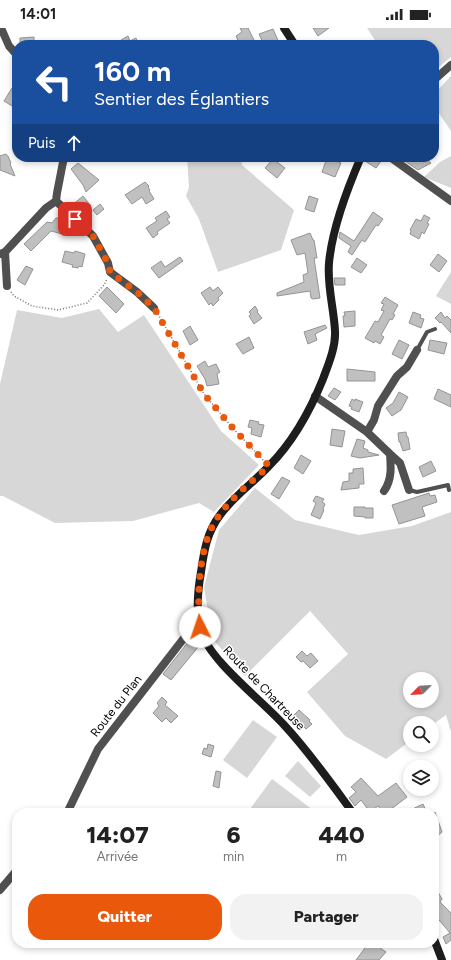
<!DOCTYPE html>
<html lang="fr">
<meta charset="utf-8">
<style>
body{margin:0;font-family:Figtree,sans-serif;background:#f2f2f2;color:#222;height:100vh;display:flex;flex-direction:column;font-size:15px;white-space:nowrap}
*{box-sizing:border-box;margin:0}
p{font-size:13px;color:#767676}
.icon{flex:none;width:22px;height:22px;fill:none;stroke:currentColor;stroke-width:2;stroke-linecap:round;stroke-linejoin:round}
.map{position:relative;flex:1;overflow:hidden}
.panel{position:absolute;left:12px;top:780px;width:427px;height:140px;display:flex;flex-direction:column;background:#fff;border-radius:16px;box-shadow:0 2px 6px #0003}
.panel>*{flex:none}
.hud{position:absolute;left:12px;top:12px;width:427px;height:122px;border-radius:16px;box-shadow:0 2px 6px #0003;background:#1a4fa0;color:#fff;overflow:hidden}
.needle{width:26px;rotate:246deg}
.controls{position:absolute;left:403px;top:644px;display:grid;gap:8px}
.controls a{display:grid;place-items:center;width:36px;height:36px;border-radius:50%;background:#fff;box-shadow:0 2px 6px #0003;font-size:20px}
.pin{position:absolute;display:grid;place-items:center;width:34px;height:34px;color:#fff;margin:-17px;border-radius:8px;box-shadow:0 2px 6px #0006}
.me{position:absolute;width:44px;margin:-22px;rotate:356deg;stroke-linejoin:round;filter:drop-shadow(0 0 3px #0008)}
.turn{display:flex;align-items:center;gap:14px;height:84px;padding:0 16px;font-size:18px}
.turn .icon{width:52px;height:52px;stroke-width:2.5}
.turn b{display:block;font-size:28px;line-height:34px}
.then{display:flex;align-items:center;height:38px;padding:0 16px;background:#0003;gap:8px;font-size:15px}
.eta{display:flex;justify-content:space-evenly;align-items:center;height:68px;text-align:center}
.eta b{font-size:24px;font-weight:800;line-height:28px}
.primary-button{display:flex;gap:8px;margin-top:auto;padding:8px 16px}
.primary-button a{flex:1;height:46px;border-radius:16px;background:#ea580c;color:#fff;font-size:16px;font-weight:800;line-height:46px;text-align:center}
.primary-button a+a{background:#f2f2f2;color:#222}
.status{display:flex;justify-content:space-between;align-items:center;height:28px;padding:0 20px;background:#fff;direction:ltr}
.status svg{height:11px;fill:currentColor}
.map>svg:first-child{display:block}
.green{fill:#d7d7d7;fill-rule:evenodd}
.building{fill:#c0c0c0;stroke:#949494}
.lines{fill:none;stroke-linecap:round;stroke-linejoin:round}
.path{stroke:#727272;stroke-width:1.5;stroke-dasharray:1 2;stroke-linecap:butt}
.service{stroke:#505050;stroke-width:4}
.minor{stroke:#505050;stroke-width:8}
.tertiary{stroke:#505050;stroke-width:8}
.secondary{stroke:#1d1d1d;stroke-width:8}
.route{stroke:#ea580c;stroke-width:7;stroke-dasharray:0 12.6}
.labels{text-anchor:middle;stroke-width:3;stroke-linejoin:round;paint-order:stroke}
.street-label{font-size:12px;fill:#000;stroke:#fff}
</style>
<div class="status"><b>14:01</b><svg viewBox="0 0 49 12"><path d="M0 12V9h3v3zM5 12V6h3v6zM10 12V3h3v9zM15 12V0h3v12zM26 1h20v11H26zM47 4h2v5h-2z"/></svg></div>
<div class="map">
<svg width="451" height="932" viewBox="0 0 451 932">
<rect width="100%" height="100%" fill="#fff"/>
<path class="green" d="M 367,0 L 451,0 L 451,29 L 434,43 L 434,17 L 378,17 Z
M 451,48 L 451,103 L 434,78 L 434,66 Z
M 451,128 L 451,160 L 424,149 L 440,134 Z
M 187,129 L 241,129 L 242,137 L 294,182 L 281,222 L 218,244 L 199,191 L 186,168 L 189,159 Z
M 451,244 L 451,276 L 436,268 Z
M 99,281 L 118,304 L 144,287 L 221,403 L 259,437 L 214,484 L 199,475 L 133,493 L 55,495 L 3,468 L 0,468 L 0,356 L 17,282 L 62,290 Z
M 255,460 L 295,492 L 359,507 L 412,498 L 451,484 L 451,704 L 446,687 L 432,697 L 432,695 L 410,695 L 410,713 L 386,731 L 345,708 L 307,664 L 348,626 L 310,583 L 245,648 L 210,608 L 211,602 L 204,559 L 219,502 ZM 410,651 L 432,651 L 432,673 L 410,673 Z
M 253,692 L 277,709 L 247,750 L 223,732 Z
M 298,733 L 321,758 L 310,769 L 285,748 Z
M 272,751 L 317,785 L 247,785 Z"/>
<path class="building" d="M 240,0 L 248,0 L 254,12 L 248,15 L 249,17 L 240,17 L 236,8 L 242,4 Z
M 313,0 L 329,0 L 318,8 Z
M 273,1 L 280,17 L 264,17 L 259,6 Z
M 128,8 L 130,13 L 136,10 L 139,17 L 121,17 L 123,16 L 121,12 Z
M 34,9 L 34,17 L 20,17 L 20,10 Z
M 12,60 L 17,63 L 17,81 L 4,73 Z
M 6,126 L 7,128 L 8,128 L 11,135 L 10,136 L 15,148 L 0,142 L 0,128 Z
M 366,129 L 384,129 L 376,140 L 365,133 Z
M 399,129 L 413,129 L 417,131 L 419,129 L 423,129 L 431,135 L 418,142 Z
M 327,130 L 341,135 L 335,149 L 322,144 Z
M 273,131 L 285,140 L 277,150 L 265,140 Z
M 78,135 L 99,152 L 86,164 L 83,157 L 71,141 Z
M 145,154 L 149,158 L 148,159 L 150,162 L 149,163 L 154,171 L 146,176 L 142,169 L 132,176 L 125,167 Z
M 83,168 L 91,178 L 80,188 L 71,178 Z
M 309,168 L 318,171 L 314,184 L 305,181 Z
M 100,176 L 104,181 L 97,187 L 93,182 Z
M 166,183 L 170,189 L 167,191 L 170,195 L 157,204 L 158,206 L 153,210 L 146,200 L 157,193 L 155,190 Z
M 373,184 L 383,191 L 378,198 L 376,197 L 365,214 L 362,212 L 352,227 L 348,224 L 351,218 L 339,210 L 340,204 L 354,213 Z
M 424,187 L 430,190 L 427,195 L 429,196 L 424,206 L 422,204 L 419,211 L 410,206 L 411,203 L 410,202 L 416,191 L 421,193 Z
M 56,190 L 60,190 L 62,198 L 68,200 L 66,207 L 51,203 L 31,223 L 24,216 L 47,194 L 52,195 Z
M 310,205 L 313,212 L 314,212 L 317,230 L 314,230 L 320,270 L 313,271 L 311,270 L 310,263 L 277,268 L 277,265 L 304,254 L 303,247 L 308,245 L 305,225 L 297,227 L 291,212 Z
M 65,223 L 74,225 L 75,223 L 85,226 L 82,239 L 79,238 L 78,240 L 72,239 L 73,237 L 62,234 Z
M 438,226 L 447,233 L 439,244 L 430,237 Z
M 180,229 L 183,233 L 159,250 L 151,240 L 161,233 L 165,239 Z
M 357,230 L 367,237 L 361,245 L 351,239 Z
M 26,238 L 33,241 L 25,257 L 17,252 Z
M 334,250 L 345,250 L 345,257 L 335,257 Z
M 107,259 L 124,276 L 116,285 L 99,268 Z
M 210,259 L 213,263 L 218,259 L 223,265 L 218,270 L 219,272 L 213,278 L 211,275 L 209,277 L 201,265 Z
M 385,269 L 398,277 L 393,286 L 395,287 L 392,292 L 390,291 L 381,307 L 384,309 L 380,316 L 375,313 L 374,315 L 365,310 L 375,293 L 378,294 L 384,283 L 381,282 L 384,276 L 381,275 Z
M 255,278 L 258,283 L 257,284 L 262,290 L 254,296 L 249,288 L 251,286 L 249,284 Z
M 355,283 L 355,298 L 344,299 L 343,288 L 345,288 L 344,284 Z
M 413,284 L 421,287 L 420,290 L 424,291 L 421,300 L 409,295 Z
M 441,284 L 445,290 L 447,288 L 451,292 L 451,305 L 441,294 L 440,295 L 435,290 Z
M 325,297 L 327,300 L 315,306 L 317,312 L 308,316 L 304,304 Z
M 190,298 L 198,312 L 190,317 L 183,303 Z
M 249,309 L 254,320 L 243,326 L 236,316 Z
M 399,312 L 409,317 L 402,331 L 392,326 Z
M 430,312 L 447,315 L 444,326 L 428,322 Z
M 205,333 L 208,339 L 216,336 L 220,344 L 217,346 L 219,356 L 207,358 L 205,351 L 197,338 Z
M 347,341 L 375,344 L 375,353 L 347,353 Z
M 334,360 L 341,364 L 335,372 L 328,368 Z
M 438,361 L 451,367 L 451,379 L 434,371 Z
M 399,364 L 408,369 L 401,382 L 392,388 L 386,380 L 393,375 Z
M 352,371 L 355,373 L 355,371 L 363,374 L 359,384 L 351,381 L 352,379 L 349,378 Z
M 250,392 L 259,394 L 258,396 L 264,397 L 261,409 L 251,406 L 252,400 L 248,399 Z
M 332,401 L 345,403 L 342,419 L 330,417 Z
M 406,404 L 407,409 L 408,409 L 410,421 L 403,423 L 400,414 L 399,414 L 398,405 Z
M 357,411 L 365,413 L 363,420 L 368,422 L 368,424 L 379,427 L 360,430 L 351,428 Z
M 301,427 L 311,433 L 303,446 L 294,440 Z
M 431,433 L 436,443 L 423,449 L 419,439 Z
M 363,440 L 364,456 L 359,456 L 359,460 L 341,462 L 343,454 L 349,453 L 349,445 L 353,445 L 353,441 Z
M 282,449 L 290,453 L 279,471 L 271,466 Z
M 429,465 L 430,468 L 435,467 L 437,474 L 422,479 L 425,488 L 399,496 L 392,477 Z
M 316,468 L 324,471 L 322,474 L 325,476 L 323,481 L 324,482 L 320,491 L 311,487 L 316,475 L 313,473 Z
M 354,479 L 365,479 L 365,480 L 373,480 L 373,490 L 365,490 L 365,489 L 354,488 Z
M 192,609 L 199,618 L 171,652 L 163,646 Z
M 302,623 L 307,628 L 311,625 L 318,633 L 310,640 L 303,633 L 301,634 L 296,629 Z
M 162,669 L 167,674 L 165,677 L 178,688 L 171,695 L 166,690 L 162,694 L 153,685 L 159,678 L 157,675 Z
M 299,682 L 310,692 L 309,693 L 312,696 L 306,701 L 293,688 Z
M 208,716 L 214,718 L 211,729 L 202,726 L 204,720 L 207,721 Z
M 216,743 L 221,744 L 219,760 L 213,758 Z
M 361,750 L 378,768 L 396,755 L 407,769 L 386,785 L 384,785 L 378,778 L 370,784 L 361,772 L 355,778 L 349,770 L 356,764 L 351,759 Z
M 423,776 L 427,785 L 404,785 Z
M 435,784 L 442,804 L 434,811 L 434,785 Z
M 438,864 L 442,871 L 440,874 L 451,885 L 451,912 L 446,916 L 443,909 L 450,905 L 434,886 L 434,867 L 435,868 Z
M 358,915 L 373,915 L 386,924 L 379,932 L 356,932 L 365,920 Z"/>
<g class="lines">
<path class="path" d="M 11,264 L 14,268 L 32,278 L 58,282 L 87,275 L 104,257 L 107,251
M 158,286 L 204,366 L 231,398 L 264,433"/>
<path class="service" d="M 417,322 L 427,304 L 435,301
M 409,462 L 417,464 L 448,457 L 449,462"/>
<path class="minor" d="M 1,0 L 9,18 L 17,27
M 434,52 L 451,37
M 390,129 L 451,173
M 56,173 L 93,208 L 108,235 L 110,244 L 137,264 L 154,280
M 5,224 L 7,258
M 0,226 L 5,224 L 46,180 L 56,173 L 57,165 L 64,129
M 315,368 L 367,404 L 390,426 C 391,439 392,452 384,463
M 367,404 L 374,392 L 378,378 L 397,348 L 407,339 L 417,322
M 390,426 L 400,435 L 409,462"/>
<path class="tertiary" d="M 67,785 L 98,721 L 191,601 L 200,599
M 0,862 L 17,842"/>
<path class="secondary" d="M 284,0 L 295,17
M 353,785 C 331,755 310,725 285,698 C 262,672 209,633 200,601 C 196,583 198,561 201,544 C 204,523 207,504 220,487 C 234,468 253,455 269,438 C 293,414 310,383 323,351 C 328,337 336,319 335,303 C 334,281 327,258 329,235 C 332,202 348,159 361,129
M 434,911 L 442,932"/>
</g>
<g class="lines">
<path class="route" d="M 75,191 L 93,208 L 108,235 L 110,244 L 137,264 L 154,280 L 204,366 L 231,398 L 269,438 C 249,456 224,475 212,499 C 199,525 197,570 200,599"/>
</g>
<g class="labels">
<g class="street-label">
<text transform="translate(264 660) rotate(46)" y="4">Route de Chartreuse</text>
<text transform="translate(116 678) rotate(-52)" y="4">Route du Plan</text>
</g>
</g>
</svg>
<div class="controls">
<a><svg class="needle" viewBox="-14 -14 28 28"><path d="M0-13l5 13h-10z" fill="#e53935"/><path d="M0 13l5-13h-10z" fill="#767676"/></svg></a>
<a><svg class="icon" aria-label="search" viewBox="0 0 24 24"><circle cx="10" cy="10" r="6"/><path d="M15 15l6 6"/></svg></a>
<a><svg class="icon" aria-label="layers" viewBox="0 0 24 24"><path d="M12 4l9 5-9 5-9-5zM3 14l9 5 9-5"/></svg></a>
</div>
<div class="pin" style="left:75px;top:191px;background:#d93025"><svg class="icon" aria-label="arrive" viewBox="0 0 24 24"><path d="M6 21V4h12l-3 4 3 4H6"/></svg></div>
<svg class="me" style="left:200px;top:599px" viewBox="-20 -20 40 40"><circle r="19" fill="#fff"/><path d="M0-13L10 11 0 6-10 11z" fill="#ea580c"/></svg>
<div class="hud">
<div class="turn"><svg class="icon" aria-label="left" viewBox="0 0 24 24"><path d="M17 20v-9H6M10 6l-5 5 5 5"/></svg><div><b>160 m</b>Sentier des Églantiers</div></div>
<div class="then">Puis<svg class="icon" aria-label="ahead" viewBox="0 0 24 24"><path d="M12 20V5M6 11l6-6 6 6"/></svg></div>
</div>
<section class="panel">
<div class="eta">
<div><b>14:07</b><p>Arrivée</p></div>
<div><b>6</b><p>min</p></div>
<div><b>440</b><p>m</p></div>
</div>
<div class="primary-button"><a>Quitter</a><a>Partager</a></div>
</section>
</div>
